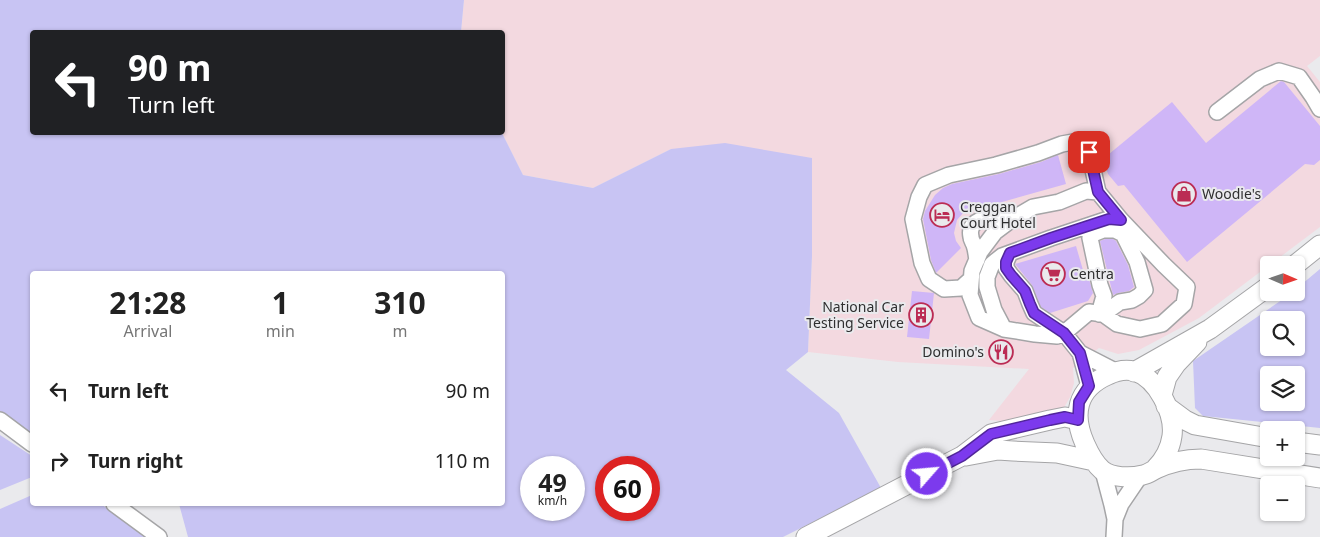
<!DOCTYPE html>
<meta charset="utf-8">
<style>
body{margin:0;font-family:"Noto Sans",sans-serif;background:#f6f6f6;color:#222;height:100vh;display:flex;flex-direction:column;font-size:19px;white-space:nowrap}
*{box-sizing:border-box;margin:0}
p{font-size:16px;color:#767676}
.icon{flex:none;width:28px;height:28px;fill:none;stroke:currentColor;stroke-width:2;stroke-linecap:round;stroke-linejoin:round}
.map{position:relative;flex:1;overflow:hidden}
.side{position:absolute;left:30px;top:271px;width:475px;height:235px;display:flex;flex-direction:column;background:#fff;border-radius:5px;box-shadow:0 1px 4px #0004}
.side>*{flex:none}
.guide{position:absolute;left:30px;top:30px;width:475px;height:105px;border-radius:5px;box-shadow:0 1px 4px #0004;background:#202124;color:#fff;overflow:hidden}
.needle{width:32px;rotate:92deg}
.fabs{position:absolute;left:1260px;top:256px;display:grid;gap:10px}
.fabs a{display:grid;place-items:center;width:45px;height:45px;border-radius:5px;background:#fff;box-shadow:0 1px 4px #0004;font-size:25px}
.speed{position:absolute;left:520px;top:456px;display:flex;gap:10px;font-size:25px;font-weight:700;text-align:center}
.speed>*{display:grid;place-content:center;width:65px;height:65px;border-radius:50%;background:#fff;box-shadow:0 1px 4px #0004;line-height:1}
.speed small{font-size:12px;font-weight:400}
.speed .limit{border:8px solid #d22;background:#fff;color:#111}
.pin{position:absolute;display:grid;place-items:center;width:42px;height:42px;color:#fff;margin:-21px;border-radius:10px;box-shadow:0 2px 8px #0006}
.me{position:absolute;width:55px;margin:-28px;rotate:63deg;stroke-linejoin:round;filter:drop-shadow(0 0 4px #0008)}
.turn{display:flex;align-items:center;gap:18px;height:105px;padding:0 15px;font-size:22px}
.turn .icon{width:65px;height:65px;stroke-width:2.5}
.turn b{display:block;font-size:35px;line-height:42px}
.eta{display:flex;justify-content:space-evenly;align-items:center;height:85px;text-align:center}
.eta b{font-size:30px;font-weight:700;line-height:35px}
ul{padding:0;list-style:none}
li{display:flex;align-items:center;gap:15px;height:70px;padding:0 15px}
li div{flex:1}
li b{display:block;font-size:19px}
li em{font-style:normal}
.map>svg:first-child{display:block}
.commercial{fill:#f3d9e0}
.green{fill:#c8c4f3;fill-rule:evenodd}
.building{fill:#cfb6f7}
.lines{fill:none;stroke-linecap:round;stroke-linejoin:round}
.minor-casing{stroke:#a5a5a7;stroke-width:18}
.major-casing{stroke:#a5a5a7;stroke-width:21}
.minor{stroke:#fff;stroke-width:15}
.major{stroke:#fff;stroke-width:19}
.route-casing{stroke:#51269a;stroke-width:12}
.route{stroke:#7c3aed;stroke-width:9}
.labels{text-anchor:middle;stroke-width:4;stroke-linejoin:round;paint-order:stroke}
.poi-label{font-size:14px;fill:#2f2f30;stroke:#eaeaed;text-anchor:start}
</style>
<div class="map">
<svg width="1320" height="537" viewBox="0 0 1320 537">
<rect width="100%" height="100%" fill="#eaeaed"/>
<path class="commercial" d="M 464,0 L 1320,0 L 1320,56 L 1307,66 L 1320,82 L 1320,227 L 1199,318 L 1139,350 L 1118,354 L 1099,348 L 1073,368 L 1074,383 L 1070,397 L 1061,413 L 1015,422 L 989,420 L 1029,369 L 898,362 L 808,352 L 812,256 L 812,158 L 671,149 L 593,188 L 523,175 L 502,133 L 502,32 L 461,32 Z"/>
<path class="green" d="M 0,0 L 464,0 L 461,32 L 32,32 L 32,132 L 502,133 L 523,175 L 593,188 L 671,149 L 725,143 L 812,158 L 812,256 L 808,352 L 786,370 L 839,413 L 881,488 L 783,537 L 188,537 L 179,504 L 502,504 L 502,274 L 32,274 L 32,436 L 0,412 ZM 531,468 L 574,468 L 574,510 L 531,510 ZM 606,468 L 649,468 L 649,510 L 606,510 Z
M 1320,269 L 1320,428 L 1203,416 L 1195,408 L 1193,361 L 1292,293 L 1296,292 L 1296,289 ZM 1269,320 L 1296,320 L 1296,348 L 1269,348 ZM 1269,375 L 1296,375 L 1296,402 L 1269,402 Z
M 0,435 L 32,456 L 32,477 L 0,490 Z
M 32,495 L 32,504 L 101,504 L 147,537 L 0,537 L 0,509 Z"/>
<path class="building" d="M 1281,81 L 1284,82 L 1320,126 L 1320,160 L 1314,165 L 1305,164 L 1187,262 L 1124,185 L 1118,186 L 1108,174 L 1103,159 L 1172,102 L 1206,143 Z
M 1058,155 L 1066,184 L 963,213 L 957,220 L 954,233 L 956,241 L 961,248 L 936,273 L 931,260 L 923,219 L 925,211 L 935,195 L 943,188 L 952,184 L 999,174 L 1041,162 Z
M 1105,239 L 1113,239 L 1116,241 L 1128,265 L 1134,287 L 1129,291 L 1118,293 L 1113,295 L 1100,241 Z
M 1076,246 L 1085,277 L 1089,279 L 1093,293 L 1088,301 L 1050,313 L 1041,307 L 1032,285 L 1015,264 Z
M 912,291 L 934,293 L 929,339 L 907,337 Z"/>
<g class="lines">
<g class="minor-casing">
<path id="minor" d="M 1217,112 L 1260,79 L 1279,71 L 1299,77 L 1313,97 L 1320,109
M 977,260 C 976,255 976,250 974,245 C 973,242 971,240 971,237 C 966,214 1000,218 1014,218
M 971,279 L 961,288 L 944,289 L 929,279 L 922,263 L 913,219 L 919,197 L 925,185 L 949,175 L 996,165 L 1038,153 L 1062,144 L 1073,142 L 1089,152 L 1098,192 L 1121,220 L 1164,265 L 1187,287 L 1184,304 L 1162,324 L 1140,329 L 1117,324 L 1103,314 L 1089,312 L 1064,333 L 1034,313 L 1030,304 L 1025,291 L 1011,275 L 1006,268 L 1006,262 L 1010,253
M 1099,314 L 1104,296 L 1100,285 L 1090,238 L 1093,234 L 1103,230 L 1115,230 L 1123,234 L 1137,262 L 1145,290 L 1139,296 L 1132,300 L 1120,302 L 1103,314
M 1004,329 L 994,310 L 987,287 L 987,277 L 992,264 L 1002,256 L 1051,238 L 1105,220
M 1080,353 L 1117,372
M 1089,386 L 1080,353 L 1064,333 L 1057,336 L 1035,334 L 1004,329 L 979,318 L 970,295 L 972,271 L 980,252 L 995,232 L 1011,220 L 1033,207 L 1059,202 L 1086,191 L 1098,192
M 0,420 L 32,444
M 1103,471 L 1112,505 L 1115,519 L 1114,537
M 114,504 L 159,537
M 1115,519 L 1121,504 L 1140,476"/>
</g>
<g class="major-casing">
<path id="major" d="M 1295,265 L 1320,245
M 1134,372 L 1210,329 L 1269,286
M 1162,395 L 1167,377 L 1176,364 L 1197,342
M 1166,406 L 1185,420 L 1195,425 L 1269,438
M 1296,442 L 1320,445
M 966,456 L 998,450 L 1013,451 L 1057,453 L 1094,461
M 1155,469 C 1164,460 1170,450 1172,436 C 1175,413 1157,378 1134,371 C 1125,369 1116,371 1108,375 C 1076,389 1072,415 1085,444 C 1089,453 1095,464 1102,470 C 1111,478 1131,478 1143,475 C 1148,474 1152,471 1156,469 C 1171,462 1185,459 1201,459 L 1320,478
M 806,537 L 962,456 L 991,434 L 1050,420 L 1065,417 L 1078,420"/>
</g>
<use href="#minor" class="minor"/>
<use href="#major" class="major"/>
</g>
<g class="lines">
<g class="route-casing">
<path id="route" d="M 927,474 L 962,456 L 991,434 L 1050,420 L 1065,417 L 1078,420 L 1079,402 L 1089,386 L 1080,353 L 1064,333 L 1034,313 L 1030,304 L 1025,291 L 1011,275 L 1006,268 L 1006,262 L 1010,253 L 1051,238 L 1109,219 L 1121,220 L 1098,192 L 1089,152"/>
</g>
<use href="#route" class="route"/>
</g>
<defs>
<g id="shop-ring" transform="scale(1.25)"><circle r="9.5" fill="#eaeaed" stroke="#bb2c54" stroke-width="1.5"/><path d="M-5-2.5h2.3a2.7 3.5 0 0 1 5.4 0H5L5.5 6h-11ZM-1.5-2.5h3a1.5 2.3 0 0 0-3 0Z" fill="#bb2c54"/></g>
<g id="hotel-ring" transform="scale(1.25)"><circle r="9.5" fill="#eaeaed" stroke="#bb2c54" stroke-width="1.5"/><path d="M-6-4.5h1.5V1H6V5H4.5V3h-9V5H-6ZM-4 0a1.8 1.8 0 1 1 3.6 0ZM.5 0V-2.5h3Q6-2.5 6 0Z" fill="#bb2c54"/></g>
<g id="supermarket-ring" transform="scale(1.25)"><circle r="9.5" fill="#eaeaed" stroke="#bb2c54" stroke-width="1.5"/><path d="M-6-5.5h2.5l.6 2H6L4.5 2H-2.5L-4.4-4H-6ZM-1.5 3.2a1.3 1.3 0 1 0 .1 0ZM3 3.2a1.3 1.3 0 1 0 .1 0Z" fill="#bb2c54"/></g>
<g id="building-ring" transform="scale(1.25)"><circle r="9.5" fill="#eaeaed" stroke="#bb2c54" stroke-width="1.5"/><path d="M-4-6H4V6H1V3H-1V6H-4ZM-2.5-4.3h1.7v1.8h-1.7ZM.8-4.3h1.7v1.8H.8ZM-2.5-1h1.7V.8h-1.7ZM.8-1h1.7V.8H.8Z" fill="#bb2c54"/></g>
<g id="restaurant-ring" transform="scale(1.25)"><circle r="9.5" fill="#eaeaed" stroke="#bb2c54" stroke-width="1.5"/><path d="M-5-6h1v4h1v-4h1v4h1v-4h1v5L-1.5 .5V6h-2V.5L-5-1ZM5-6V6H3V1.5H1.5Q1.5-4 5-6Z" fill="#bb2c54"/></g>
</defs>
<g fill-rule="evenodd">
<use href="#shop-ring" x="1184" y="194"/>
<use href="#hotel-ring" x="942" y="215"/>
<use href="#supermarket-ring" x="1053" y="274"/>
<use href="#building-ring" x="921" y="315"/>
<use href="#restaurant-ring" x="1001" y="352"/>
</g>
<g class="labels">
<g class="poi-label">
<text x="1202" y="199">Woodie's</text>
<text x="960" y="212">Creggan<tspan x="960" dy="16">Court Hotel</tspan></text>
<text x="1070" y="279">Centra</text>
<text x="904" y="312" text-anchor="end">National Car<tspan x="904" dy="16">Testing Service</tspan></text>
<text x="984" y="357" text-anchor="end">Domino's</text>
</g>
</g>
</svg>
<div class="fabs">
<a><svg class="needle" viewBox="-14 -14 28 28"><path d="M0-13l5 13h-10z" fill="#e53935"/><path d="M0 13l5-13h-10z" fill="#767676"/></svg></a>
<a><svg class="icon" aria-label="search" viewBox="0 0 24 24"><circle cx="10" cy="10" r="6"/><path d="M15 15l6 6"/></svg></a>
<a><svg class="icon" aria-label="layers" viewBox="0 0 24 24"><path d="M12 4l9 5-9 5-9-5zM3 14l9 5 9-5"/></svg></a>
<a>+</a>
<a>−</a>
</div>
<div class="speed"><div>49<small>km/h</small></div><div class="limit">60</div></div>
<div class="pin" style="left:1089px;top:152px;background:#d93025"><svg class="icon" aria-label="arrive" viewBox="0 0 24 24"><path d="M6 21V4h12l-3 4 3 4H6"/></svg></div>
<svg class="me" style="left:927px;top:474px" viewBox="-20 -20 40 40"><circle r="17" fill="#7c3aed" stroke="#fff" stroke-width="3"/><path d="M0-11L8 9 0 5-8 9z" fill="#fff"/></svg>
<div class="guide">
<div class="turn"><svg class="icon" aria-label="left" viewBox="0 0 24 24"><path d="M17 20v-9H6M10 6l-5 5 5 5"/></svg><div><b>90 m</b>Turn left</div></div>
</div>
<section class="side">
<div class="eta">
<div><b>21:28</b><p>Arrival</p></div>
<div><b>1</b><p>min</p></div>
<div><b>310</b><p>m</p></div>
</div>
<ul>
<li><svg class="icon" aria-label="left" viewBox="0 0 24 24"><path d="M17 20v-9H6M10 6l-5 5 5 5"/></svg><div><b>Turn left</b></div><em>90 m</em></li>
<li><svg class="icon" aria-label="right" viewBox="0 0 24 24"><path d="M7 20v-9h11M14 6l5 5-5 5"/></svg><div><b>Turn right</b></div><em>110 m</em></li>
</ul>
</section>
</div>
